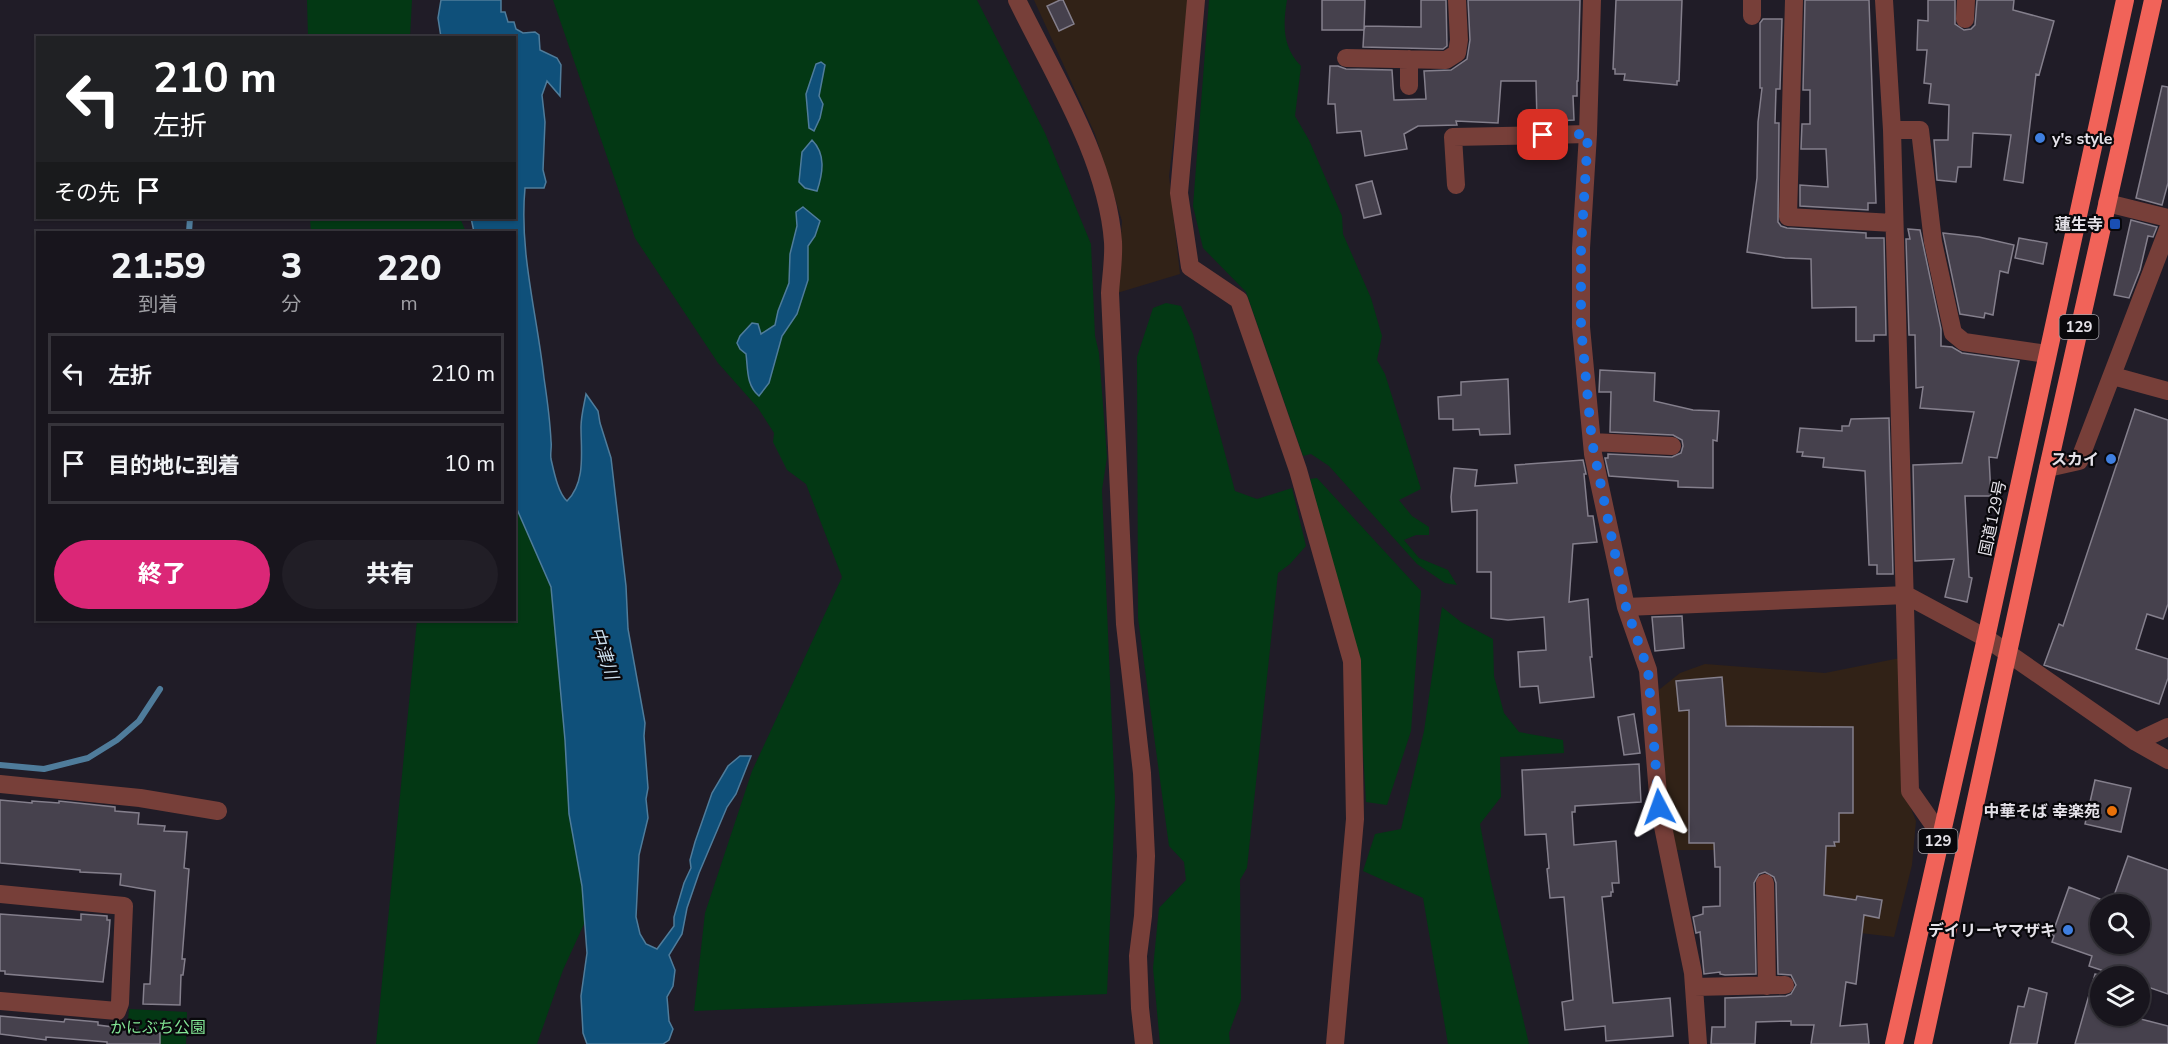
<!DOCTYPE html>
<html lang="ja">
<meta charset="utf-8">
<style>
body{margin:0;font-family:"Nunito Sans","Noto Sans JP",sans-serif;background:#211e26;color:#f1f3f6;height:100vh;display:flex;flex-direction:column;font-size:22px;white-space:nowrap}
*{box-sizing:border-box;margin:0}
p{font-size:20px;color:#9f9fa4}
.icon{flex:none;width:33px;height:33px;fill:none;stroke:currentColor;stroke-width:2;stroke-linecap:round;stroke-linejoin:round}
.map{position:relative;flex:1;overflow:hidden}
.panel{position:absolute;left:36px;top:231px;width:480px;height:390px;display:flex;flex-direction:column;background:#18151d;border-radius:0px;box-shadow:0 2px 4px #0004,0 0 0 2px #36343b}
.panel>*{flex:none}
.hud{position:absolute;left:36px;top:36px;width:480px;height:183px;border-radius:0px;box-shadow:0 2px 4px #0004,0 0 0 2px #36343b;background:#202124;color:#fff;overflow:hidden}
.buttons{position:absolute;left:2090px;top:894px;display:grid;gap:12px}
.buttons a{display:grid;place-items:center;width:60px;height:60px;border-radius:50%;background:#18151d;box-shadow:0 2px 4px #0004,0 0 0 2px #36343b;font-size:30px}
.pin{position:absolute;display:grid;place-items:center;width:51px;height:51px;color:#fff;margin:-26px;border-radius:12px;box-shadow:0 3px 9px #0006}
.me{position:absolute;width:66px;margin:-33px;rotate:356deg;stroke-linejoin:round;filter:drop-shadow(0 0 4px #0008)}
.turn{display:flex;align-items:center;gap:21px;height:126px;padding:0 18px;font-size:27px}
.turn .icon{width:78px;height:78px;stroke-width:2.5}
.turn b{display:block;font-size:42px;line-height:51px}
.then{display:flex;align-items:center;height:57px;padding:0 18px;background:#0003;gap:12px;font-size:22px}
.eta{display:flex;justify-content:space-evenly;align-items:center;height:102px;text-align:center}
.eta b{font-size:36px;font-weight:800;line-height:42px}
.button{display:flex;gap:12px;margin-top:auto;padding:12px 18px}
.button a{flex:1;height:69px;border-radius:36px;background:#db2777;color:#fff;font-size:24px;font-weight:800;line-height:69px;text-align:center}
.button a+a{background:#211e26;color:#f1f3f6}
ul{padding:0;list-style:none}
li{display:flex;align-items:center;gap:18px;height:81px;margin:0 12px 9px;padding:0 6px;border:3px solid #36343b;border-radius:0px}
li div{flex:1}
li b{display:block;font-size:22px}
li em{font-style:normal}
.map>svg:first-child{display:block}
.industrial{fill:#312217}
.green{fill:#033814}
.water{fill:#0f507a;stroke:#4f7c9b;stroke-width:1.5}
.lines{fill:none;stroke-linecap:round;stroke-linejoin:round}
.stream{stroke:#4f7c9b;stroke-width:6}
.building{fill:#46414d;stroke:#847f8c;stroke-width:1.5}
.minor{stroke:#773f39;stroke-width:18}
.highway{stroke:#f16359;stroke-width:18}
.route{stroke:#1a73e8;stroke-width:10;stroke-dasharray:0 18}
.shop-dot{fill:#3f7fe0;stroke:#09080c;stroke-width:2}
.transit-dot{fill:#1a4fb4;stroke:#09080c;stroke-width:2}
.food-dot{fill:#e8710a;stroke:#09080c;stroke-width:2}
.labels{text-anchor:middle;stroke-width:4.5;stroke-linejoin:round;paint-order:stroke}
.shield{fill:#09080c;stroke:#a3a1a7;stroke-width:1.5}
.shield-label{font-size:15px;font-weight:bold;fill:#e5e2e9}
.poi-label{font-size:16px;font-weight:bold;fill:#e5e2e9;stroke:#09080c;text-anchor:end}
.street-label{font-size:16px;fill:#e5e2e9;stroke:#09080c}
.park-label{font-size:16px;fill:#83e695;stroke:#09080c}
.water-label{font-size:18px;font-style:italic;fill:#cbdeed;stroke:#09080c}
</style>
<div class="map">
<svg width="2168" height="1044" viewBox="0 0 2168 1044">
<rect width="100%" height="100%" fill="#201c27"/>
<path class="industrial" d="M 1034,0 L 1191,0 L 1169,176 L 1180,274 L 1117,293 L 1122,221 L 1095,134 Z
M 1900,658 L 1906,796 L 1916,821 L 1912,865 L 1894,937 L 1818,928 L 1815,850 L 1673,850 L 1655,693 L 1680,673 L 1705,664 L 1825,673 Z"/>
<path class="green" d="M 307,0 L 412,0 L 410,37 L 308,37 Z
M 553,0 L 977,0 L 1045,133 L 1091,244 L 1095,336 L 1099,353 L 1107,457 L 1102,490 L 1115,799 L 1107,994 L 694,1011 L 705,913 L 752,771 L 842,577 L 806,484 L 787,470 L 773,442 L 774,433 L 758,408 L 718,363 L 635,238 Z
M 1209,0 L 1287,0 C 1283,24 1282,47 1301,66 L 1295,116 L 1309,140 L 1342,216 L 1343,234 L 1371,298 L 1382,336 L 1377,360 L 1385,374 L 1421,489 L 1399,500 L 1412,516 L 1429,527 L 1429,535 L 1416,535 L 1404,540 L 1419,558 L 1448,570 L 1457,585 L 1445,583 L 1417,564 L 1329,466 L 1311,454 L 1303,456 L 1246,292 L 1203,248 L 1193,206 Z
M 310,218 L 460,218 L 466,232 L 311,232 Z
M 1166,303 L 1181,306 L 1193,334 L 1235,491 L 1257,499 L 1292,488 L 1306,546 L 1290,564 L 1278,573 L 1247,868 L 1240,880 L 1241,1000 L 1229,1033 L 1230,1044 L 1160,1044 L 1153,968 L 1159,908 L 1186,880 L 1184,862 L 1169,846 L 1138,618 L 1137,357 L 1153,308 Z
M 1317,478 L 1421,591 L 1411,731 L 1387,805 L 1366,802 L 1357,655 L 1310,479 Z
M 515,481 L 517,507 L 551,587 L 627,830 L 563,970 L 537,1044 L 376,1044 L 417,620 L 514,620 Z
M 1442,607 L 1461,622 L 1493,639 L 1494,676 L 1504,713 L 1519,732 L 1563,740 L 1564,753 L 1500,757 L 1501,797 L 1480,824 L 1490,877 L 1529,1044 L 1448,1044 L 1423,898 L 1363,871 L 1375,834 L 1401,829 L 1424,731 Z
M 129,1009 L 187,1012 L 186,1044 L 137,1044 L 140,1022 L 128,1021 Z"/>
<path class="water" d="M 441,0 L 501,0 L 501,12 L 505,12 L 508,22 L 514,22 L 516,29 L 523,33 L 535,32 L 539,35 L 540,50 L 557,58 L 561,65 L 560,96 L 547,81 L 542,95 L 545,122 L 543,170 L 546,182 L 544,188 L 525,188 C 519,252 537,314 544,378 C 547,398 550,420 551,441 C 552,447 550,453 551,459 C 554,472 558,493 567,501 C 586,482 581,452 581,427 C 581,416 584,405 586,394 L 598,411 L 600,423 L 611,458 L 626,586 L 628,629 L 645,723 L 644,736 L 648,788 L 646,799 L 648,818 L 639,855 L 636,917 L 640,934 L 646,944 L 657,949 L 674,926 L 674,917 L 684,883 L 691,868 L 690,860 L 695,842 L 712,793 L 728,766 L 740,756 L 751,756 L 736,794 L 727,807 L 699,873 L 687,908 L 682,934 L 669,955 L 675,970 L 673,986 L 667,997 L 669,1021 L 673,1029 L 669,1040 L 663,1044 L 587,1044 L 583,1033 L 581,996 L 587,953 L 582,886 L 569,814 L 565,740 L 551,587 L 516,507 L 514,481 L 514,232 L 474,232 L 471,218 L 514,218 L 514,38 L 441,37 L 438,18 Z
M 821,62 L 825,65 L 819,96 L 823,104 L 820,118 L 814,131 L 809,128 L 806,94 L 816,64 Z
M 812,140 C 826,154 823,173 817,191 L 805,188 L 799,182 L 802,152 Z
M 803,207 L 820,221 L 815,236 L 808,246 L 808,280 L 797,314 L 782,336 L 769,383 L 759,396 C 746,385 748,369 746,354 L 740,349 L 737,343 L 740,336 L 752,323 L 758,324 L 761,334 L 775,325 L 778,311 L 789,283 L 790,254 L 797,226 L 796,212 Z"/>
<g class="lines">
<path class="stream" d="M 189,232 L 190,218
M 0,765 L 44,769 L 88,758 L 117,740 L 139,721 L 160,689"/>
</g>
<path class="building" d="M 1060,0 L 1063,0 L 1074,24 L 1059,31 L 1047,6 Z
M 1322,0 L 1365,0 L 1364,30 L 1365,26 L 1421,27 L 1421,0 L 1446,0 L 1447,46 L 1443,49 L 1363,47 L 1364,30 L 1322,30 Z
M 1468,0 L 1580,0 L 1578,81 L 1577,81 L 1577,96 L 1573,96 L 1574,120 L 1537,122 L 1536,81 L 1501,81 L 1498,123 L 1456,121 L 1457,125 L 1418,126 L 1404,134 L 1407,149 L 1365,156 L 1361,131 L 1337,133 L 1335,104 L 1328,104 L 1330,66 L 1338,66 L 1346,69 L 1392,70 L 1394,100 L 1426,99 L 1424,71 L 1451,70 L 1467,59 L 1470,40 Z
M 1616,0 L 1682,0 L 1679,81 L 1677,81 L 1677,85 L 1624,80 L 1625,74 L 1615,74 L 1615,69 L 1613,69 Z
M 1805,0 L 1869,0 L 1876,203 L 1868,203 L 1868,210 L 1800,206 L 1800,185 L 1828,187 L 1826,149 L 1801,149 L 1802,124 L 1810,124 L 1810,90 L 1803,90 Z
M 1928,0 L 1955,0 L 1955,24 L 1964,30 L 1971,29 L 1975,25 L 1977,0 L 2014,0 L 2013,10 L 2054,21 L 2039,75 L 2036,74 L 2023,183 L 2004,180 L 2011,135 L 1973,133 L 1971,167 L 1958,167 L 1956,182 L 1937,180 L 1934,140 L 1948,140 L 1949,105 L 1929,103 L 1931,84 L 1924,83 L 1927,50 L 1917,50 L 1918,20 L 1928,21 Z
M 1763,19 L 1782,19 L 1780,89 L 1776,89 L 1775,123 L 1779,123 L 1778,222 L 1781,226 L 1787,228 L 1866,233 L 1866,238 L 1884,238 L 1886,335 L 1874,335 L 1874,341 L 1856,341 L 1856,307 L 1812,308 L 1811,259 L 1785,258 L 1747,252 L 1757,178 L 1758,122 L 1762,88 L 1760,88 L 1760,23 Z
M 2162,86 L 2168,87 L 2168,183 L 2162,205 L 2136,198 Z
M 1372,181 L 1381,214 L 1364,218 L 1356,185 Z
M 2131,220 L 2157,227 L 2153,237 L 2148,236 L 2140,270 L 2129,298 L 2114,295 Z
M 1908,229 L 1920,230 L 1941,329 L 1941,346 L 1952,347 L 1962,353 L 2019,361 L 1997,458 L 1989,457 L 1991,496 L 1965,496 L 1969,577 L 1972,578 L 1967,602 L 1945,597 L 1954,559 L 1915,561 L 1913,465 L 1962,463 L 1974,412 L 1920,408 L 1923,387 L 1916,388 L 1915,335 L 1909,335 L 1906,239 L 1910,239 Z
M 1943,233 L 1979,237 L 2014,245 L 2008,273 L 2000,271 L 1993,315 L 1985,313 L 1984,318 L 1960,314 Z
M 2019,238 L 2047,243 L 2043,264 L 2015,258 Z
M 1600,370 L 1655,373 L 1654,401 L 1693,410 L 1719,411 L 1717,441 L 1713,440 L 1713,488 L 1678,487 L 1678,481 L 1609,476 L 1605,458 L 1608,458 L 1608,454 L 1672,457 L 1681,453 L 1683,446 L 1682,440 L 1673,435 L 1610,432 L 1611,392 L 1599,392 Z
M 1508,379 L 1510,434 L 1480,435 L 1479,429 L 1453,430 L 1453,419 L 1439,419 L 1438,397 L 1461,395 L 1461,382 Z
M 2135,409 L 2168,420 L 2168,604 L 2163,619 L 2147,614 L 2136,649 L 2168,659 L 2168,678 L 2159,704 L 2044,665 L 2059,624 L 2063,626 Z
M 1889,418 L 1893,574 L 1877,574 L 1877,565 L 1869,565 L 1865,471 L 1823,467 L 1824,458 L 1802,456 L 1803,452 L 1797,452 L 1800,428 L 1842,431 L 1842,426 L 1849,426 L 1851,419 Z
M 1583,460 L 1586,474 L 1584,474 L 1588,516 L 1593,516 L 1597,542 L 1573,544 L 1569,602 L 1588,599 L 1592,657 L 1590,657 L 1594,697 L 1540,703 L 1538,686 L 1520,687 L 1518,652 L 1546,650 L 1544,617 L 1508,620 L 1491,618 L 1491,572 L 1477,572 L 1477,510 L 1452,512 L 1451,497 L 1454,468 L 1477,470 L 1475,486 L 1517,483 L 1515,465 Z
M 1682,616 L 1684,648 L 1655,651 L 1652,617 Z
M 1722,677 L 1726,726 L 1853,727 L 1853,813 L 1839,813 L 1839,842 L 1834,842 L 1835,846 L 1826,846 L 1824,895 L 1856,900 L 1857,896 L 1882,900 L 1879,918 L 1864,915 L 1856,984 L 1846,982 L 1840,1026 L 1867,1024 L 1869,1044 L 1811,1044 L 1814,1025 L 1791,1025 L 1791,1021 L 1756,1022 L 1755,1044 L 1711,1044 L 1712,1027 L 1725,1027 L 1725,998 L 1786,996 L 1791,994 L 1796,985 L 1791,975 L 1778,974 L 1776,883 L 1774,877 L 1765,872 L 1759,874 L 1754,883 L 1756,974 L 1725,975 L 1720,974 L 1720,972 L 1704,974 L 1700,932 L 1696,933 L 1693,917 L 1703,914 L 1703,907 L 1720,906 L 1720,867 L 1715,867 L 1714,843 L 1689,843 L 1689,710 L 1679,711 L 1676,681 Z
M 1634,714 L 1640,753 L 1624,755 L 1618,717 Z
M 1639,764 L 1641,802 L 1575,806 L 1575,812 L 1572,812 L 1574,845 L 1616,841 L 1619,883 L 1612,883 L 1613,892 L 1611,892 L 1611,896 L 1602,897 L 1613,1003 L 1670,998 L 1673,1036 L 1606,1041 L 1605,1026 L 1565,1030 L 1562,1002 L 1573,1000 L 1564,897 L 1550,898 L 1547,869 L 1549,868 L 1546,834 L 1525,835 L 1522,770 Z
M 2095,780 L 2131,788 L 2121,832 L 2085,824 Z
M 0,800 L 32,803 L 32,801 L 59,803 L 59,801 L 115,807 L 115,811 L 139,813 L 138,824 L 165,826 L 164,831 L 187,832 L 184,868 L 189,869 L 182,959 L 185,959 L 183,975 L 181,975 L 180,1005 L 143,1004 L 144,984 L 150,984 L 155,891 L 120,885 L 121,874 L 80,872 L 80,870 L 0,863 Z
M 2128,856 L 2168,870 L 2168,994 L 2139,984 L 2139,976 L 2119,976 L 2089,966 L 2092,956 L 2052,942 L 2054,936 L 2052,935 L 2069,887 L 2100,899 L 2100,944 L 2139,944 L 2139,904 L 2111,904 Z
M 0,914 L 81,920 L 81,914 L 107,916 L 107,920 L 110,920 L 109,934 L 103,982 L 5,974 L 5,971 L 0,971 Z
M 2095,974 L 2100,975 L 2100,1016 L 2129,1016 L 2168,1026 L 2168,1044 L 2075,1044 Z
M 2029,988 L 2047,993 L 2037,1044 L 2010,1044 L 2018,1006 L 2024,1007 Z
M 0,1016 L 64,1022 L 65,1019 L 98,1022 L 98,1025 L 160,1033 L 160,1044 L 107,1044 L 107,1042 L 46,1037 L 46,1040 L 0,1034 Z"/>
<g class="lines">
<path class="minor" d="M 1017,0 C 1053,74 1107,159 1113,242 C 1114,259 1111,276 1110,293 L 1125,624 L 1142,773 L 1146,856 L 1143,916 L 1138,956 L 1140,1008 L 1144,1044
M 1196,0 L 1179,193 L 1190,267 L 1239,300 L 1298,470 L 1352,661 L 1355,819 L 1335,1044
M 1592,0 L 1588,134 L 1581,248 L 1581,327 L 1593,454 L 1626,607 L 1906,595 L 1986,638 L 2136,742 L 2168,760
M 1794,0 L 1788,217 L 1893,223
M 1884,0 L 1892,130 L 1910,791 L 1940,834
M 1752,16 L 1752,0
M 1965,19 L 1966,0
M 1346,58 L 1446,60 L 1457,53 L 1459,40 L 1457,0
M 1409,59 L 1409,86
M 1892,130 L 1920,130 L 1933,242 L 1953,333 L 1964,342 L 2047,354
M 1456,185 L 1453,137 L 1588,134
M 2107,203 L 2168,218
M 2113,376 L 2168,391
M 1592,442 L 1672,446
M 2048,468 L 2079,461 L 2168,229
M 1626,607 L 1648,670 L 1659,807 L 1693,973 L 1698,1044
M 2136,742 L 2168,727
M 0,784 L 140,798 L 218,811
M 1765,883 L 1767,986
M 0,894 L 124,906 L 120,1003 L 117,1011 L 0,1001
M 1694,987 L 1785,985"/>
<path class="highway" d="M 1894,1044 L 1986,638 L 2125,0
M 1923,1044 L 2048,468 L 2153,0"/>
</g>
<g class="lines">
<path class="route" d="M 1543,135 L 1588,134 L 1581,248 L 1581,327 L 1592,442 L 1626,607 L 1648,670 L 1659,807"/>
</g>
<g class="shop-dot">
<circle cx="2040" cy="138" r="6"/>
<circle cx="2111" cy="459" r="6"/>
<circle cx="2068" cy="930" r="6"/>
</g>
<rect class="transit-dot" x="2109" y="218" width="12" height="12" rx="3"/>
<circle class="food-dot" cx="2112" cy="811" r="6"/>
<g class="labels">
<g class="shield">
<rect x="2059.5" y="315" width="39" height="24" rx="4.5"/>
<rect x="1918.5" y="829" width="39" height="24" rx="4.5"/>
</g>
<g class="shield-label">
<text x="2079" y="332">129</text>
<text x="1938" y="846">129</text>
</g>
<g class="poi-label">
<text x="2052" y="144" text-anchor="start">y's style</text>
<text x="2103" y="230">蓮生寺</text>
<text x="2099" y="465">スカイ</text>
<text x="2100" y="817">中華そば 幸楽苑</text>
<text x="2056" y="936">デイリーヤマザキ</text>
</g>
<g class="street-label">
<text transform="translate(1992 518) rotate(-78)" y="6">国道129号</text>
</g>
<g class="park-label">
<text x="158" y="1033">かにぶち公園</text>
</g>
<g class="water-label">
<text transform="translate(604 653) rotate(72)" y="6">中津川</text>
</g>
</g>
</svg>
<div class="buttons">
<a><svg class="icon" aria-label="search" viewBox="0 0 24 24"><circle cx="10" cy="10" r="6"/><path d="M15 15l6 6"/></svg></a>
<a><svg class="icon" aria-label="layers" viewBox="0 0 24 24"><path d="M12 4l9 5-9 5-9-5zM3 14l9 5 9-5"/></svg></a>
</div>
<div class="pin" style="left:1543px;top:135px;background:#d93025"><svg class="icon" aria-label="arrive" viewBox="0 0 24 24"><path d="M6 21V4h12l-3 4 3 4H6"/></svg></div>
<svg class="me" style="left:1659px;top:807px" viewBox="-20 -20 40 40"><path d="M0-17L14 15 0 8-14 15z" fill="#1a73e8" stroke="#fff" stroke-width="4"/></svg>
<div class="hud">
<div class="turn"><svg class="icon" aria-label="left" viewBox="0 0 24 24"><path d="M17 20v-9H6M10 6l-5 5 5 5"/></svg><div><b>210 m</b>左折</div></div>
<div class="then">その先<svg class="icon" aria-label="arrive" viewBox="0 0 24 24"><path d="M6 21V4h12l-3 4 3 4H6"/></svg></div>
</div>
<section class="panel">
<div class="eta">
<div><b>21:59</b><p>到着</p></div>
<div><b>3</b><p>分</p></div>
<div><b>220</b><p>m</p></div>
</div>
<ul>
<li><svg class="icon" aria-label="left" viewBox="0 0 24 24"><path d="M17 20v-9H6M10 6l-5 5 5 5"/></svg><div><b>左折</b></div><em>210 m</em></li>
<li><svg class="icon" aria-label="arrive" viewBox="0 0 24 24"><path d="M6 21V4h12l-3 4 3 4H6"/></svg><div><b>目的地に到着</b></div><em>10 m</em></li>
</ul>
<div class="button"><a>終了</a><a>共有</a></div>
</section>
</div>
